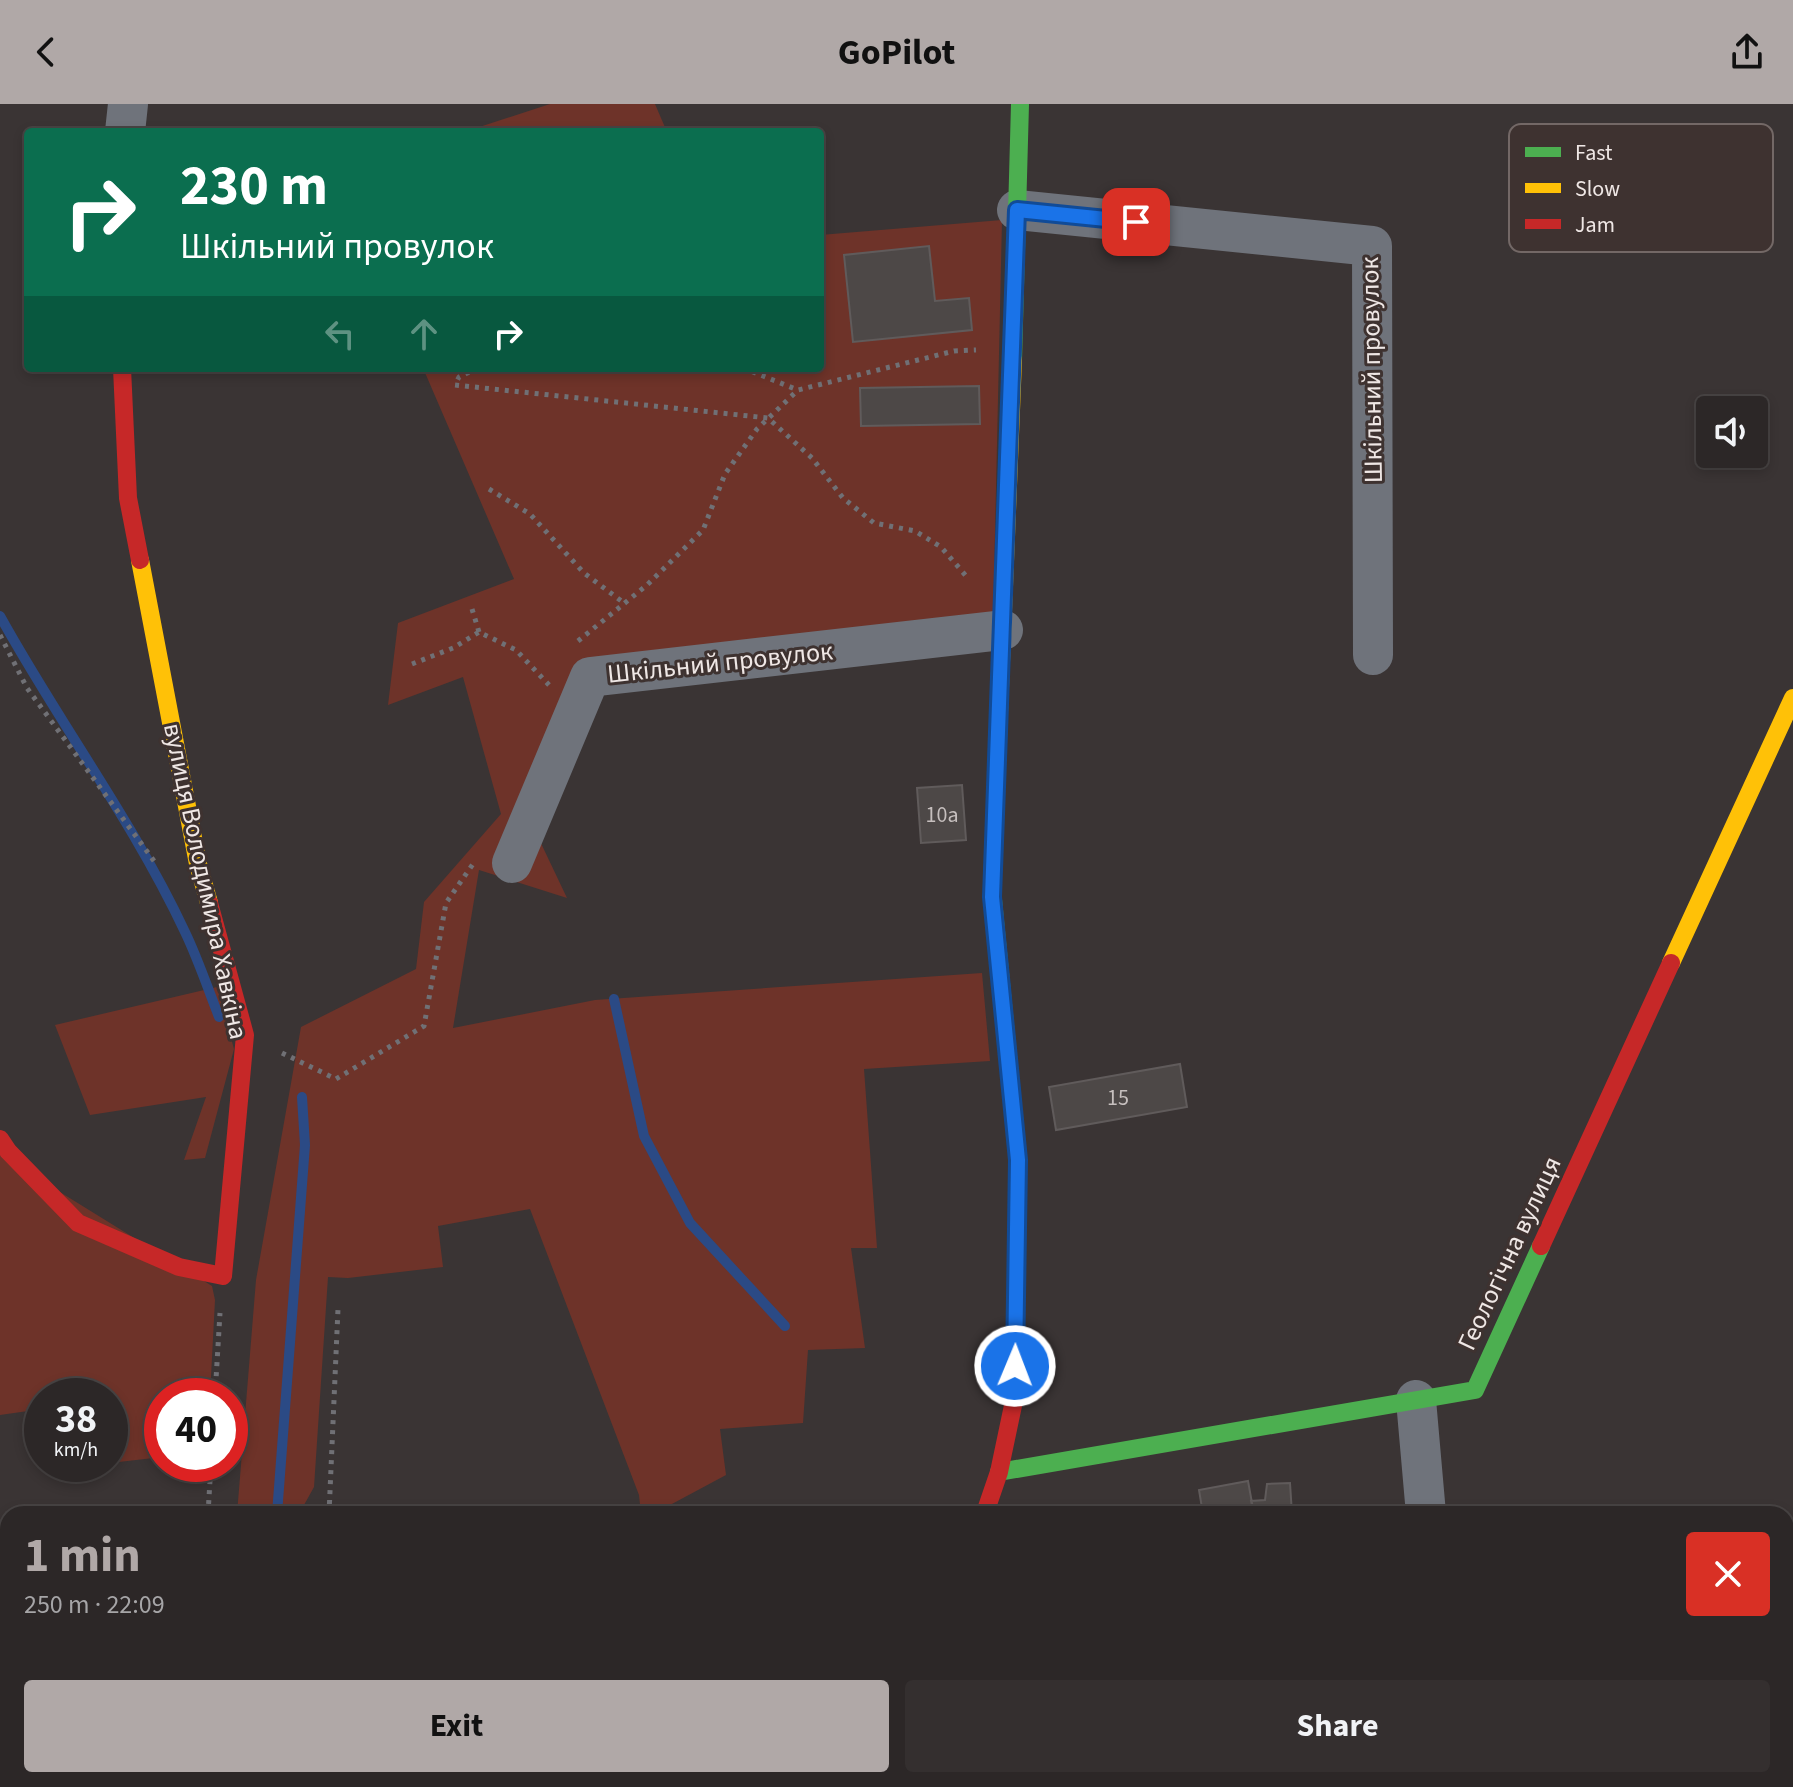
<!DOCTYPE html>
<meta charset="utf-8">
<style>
body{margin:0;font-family:"Source Sans 3",sans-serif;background:#342f2f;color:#f1f3f6;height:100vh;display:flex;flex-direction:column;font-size:30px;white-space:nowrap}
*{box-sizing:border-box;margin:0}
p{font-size:26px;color:#a6a5a7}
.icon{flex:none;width:44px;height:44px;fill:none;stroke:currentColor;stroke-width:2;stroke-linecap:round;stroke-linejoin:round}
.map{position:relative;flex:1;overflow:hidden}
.panel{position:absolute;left:0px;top:1402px;width:1794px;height:282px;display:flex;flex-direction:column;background:#2c2727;border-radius:24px 24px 0 0;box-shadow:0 4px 12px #0003,0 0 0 2px #484444}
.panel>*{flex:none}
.top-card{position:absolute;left:24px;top:24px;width:800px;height:244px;border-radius:8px;box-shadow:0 4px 12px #0003,0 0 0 2px #484444;background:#0b6e4f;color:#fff;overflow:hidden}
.controls{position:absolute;left:1696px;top:292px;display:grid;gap:16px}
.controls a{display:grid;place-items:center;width:72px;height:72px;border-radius:8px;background:#2c2727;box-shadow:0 4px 12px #0003,0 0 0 2px #484444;font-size:40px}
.speed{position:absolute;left:24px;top:1274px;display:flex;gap:16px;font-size:40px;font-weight:700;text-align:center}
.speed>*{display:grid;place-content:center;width:104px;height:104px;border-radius:50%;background:#2c2727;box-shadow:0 4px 12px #0003,0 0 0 2px #484444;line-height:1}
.speed small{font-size:20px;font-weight:400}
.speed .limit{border:12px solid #d22;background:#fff;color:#111}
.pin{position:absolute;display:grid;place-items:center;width:68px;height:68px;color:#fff;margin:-34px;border-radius:16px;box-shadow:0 4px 12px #0006}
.me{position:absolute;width:88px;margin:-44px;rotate:1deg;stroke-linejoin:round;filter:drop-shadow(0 0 6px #0008)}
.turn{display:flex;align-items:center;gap:28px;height:168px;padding:0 24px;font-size:36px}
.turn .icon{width:104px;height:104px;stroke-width:2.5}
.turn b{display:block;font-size:56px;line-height:68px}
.lanes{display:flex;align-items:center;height:76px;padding:0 24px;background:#0003;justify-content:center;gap:40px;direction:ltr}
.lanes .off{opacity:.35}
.round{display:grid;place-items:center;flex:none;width:84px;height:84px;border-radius:8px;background:#342f2f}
.overview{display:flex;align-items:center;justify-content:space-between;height:136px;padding:0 24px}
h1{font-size:48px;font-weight:700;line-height:60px;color:#b0a8a7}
.button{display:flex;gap:16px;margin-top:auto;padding:16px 24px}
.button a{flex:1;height:92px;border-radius:8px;background:#b0a8a7;color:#111;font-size:32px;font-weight:700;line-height:92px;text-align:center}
.button a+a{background:#342f2f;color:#f1f3f6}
header{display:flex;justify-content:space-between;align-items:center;height:104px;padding:0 24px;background:#b0a8a7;color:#111;font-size:36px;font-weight:700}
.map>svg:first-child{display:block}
.green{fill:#6e3329}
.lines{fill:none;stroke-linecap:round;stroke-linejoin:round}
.stream{stroke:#2b4a85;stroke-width:10}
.building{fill:#4d4847;stroke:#605b5b;stroke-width:2}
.path{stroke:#707075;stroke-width:5;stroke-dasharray:4 6;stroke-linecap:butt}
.lane{stroke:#6f737b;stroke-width:20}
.street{stroke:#6f737b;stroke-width:40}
.fast{stroke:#4caf50;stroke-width:18}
.slow{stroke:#ffc107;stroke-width:18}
.jam{stroke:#c62828;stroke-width:18}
.route-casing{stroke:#114b97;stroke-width:20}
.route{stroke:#1a73e8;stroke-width:14}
.labels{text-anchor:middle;stroke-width:6;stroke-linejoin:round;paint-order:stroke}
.number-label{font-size:22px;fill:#c6bfbe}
.street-label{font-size:26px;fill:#efe7e5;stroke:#3e3230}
.key{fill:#3e3230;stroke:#736866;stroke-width:2}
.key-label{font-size:22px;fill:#efe7e5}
</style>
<header><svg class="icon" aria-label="back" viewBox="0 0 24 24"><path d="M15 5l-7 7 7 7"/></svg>GoPilot<svg class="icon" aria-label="share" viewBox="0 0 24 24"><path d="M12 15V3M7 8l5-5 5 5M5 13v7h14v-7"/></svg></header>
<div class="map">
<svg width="1793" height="1683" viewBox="0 0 1793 1683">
<rect width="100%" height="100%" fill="#3a3434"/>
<path class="green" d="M 550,0 L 655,0 L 667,28 L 464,28 Z
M 1002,116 L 993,519 L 574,568 L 538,733 L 567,794 L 479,766 L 453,924 L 595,896 L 982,869 L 990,957 L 864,965 L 877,1144 L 851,1144 L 865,1244 L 808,1246 L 803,1319 L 720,1325 L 726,1371 L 670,1401 L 673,1410 L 641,1410 L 639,1391 L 530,1105 L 438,1122 L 443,1163 L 348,1174 L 328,1173 L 314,1383 L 299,1410 L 237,1410 L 256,1176 L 301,923 L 416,865 L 424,798 L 501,710 L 463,573 L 388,601 L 398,519 L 514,475 L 423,264 L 820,264 L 820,131 Z
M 217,883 L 234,945 L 205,1054 L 184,1056 L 206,993 L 90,1011 L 55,921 Z
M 0,1051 L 212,1182 L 215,1196 L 210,1292 L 162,1292 L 162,1353 L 110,1359 L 110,1292 L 42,1292 L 42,1305 L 0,1311 Z
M 240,1676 L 434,1676 L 436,1683 L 243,1683 Z
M 608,1676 L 760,1676 L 762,1683 L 610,1683 Z"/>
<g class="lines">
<path class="stream" d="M 0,512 C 59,619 133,717 185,828 C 198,855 208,885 219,913
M 614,895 L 644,1032 L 690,1119 L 785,1222
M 277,1410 L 305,1041 L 302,993
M 348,1676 L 349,1683"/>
</g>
<path class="building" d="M 929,142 L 935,197 L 969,194 L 972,226 L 853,238 L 844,151 Z
M 979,282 L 980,320 L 861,322 L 860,284 Z
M 962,681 L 966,736 L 921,739 L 917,684 Z
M 1180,960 L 1187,1003 L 1056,1026 L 1049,983 Z
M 1248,1377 L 1254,1410 L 1203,1410 L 1199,1386 Z
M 1290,1379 L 1292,1410 L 1254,1410 L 1251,1397 L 1265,1396 L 1267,1380 Z"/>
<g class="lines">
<path class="path" d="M 478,264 L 459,273 L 455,281 L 768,314 L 812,354 L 843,394 L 874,419 L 915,427 L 941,443 L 967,473
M 743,264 L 798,286
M 489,385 L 530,410 L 584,469 L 624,499
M 472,505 L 479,528
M 0,531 L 27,584 L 157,761
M 578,537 L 647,481 L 703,426 L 725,370 L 757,325 L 798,286 L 954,247 L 976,246
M 412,560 L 453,544 L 479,528 L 516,546 L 549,581
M 282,949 L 336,975 L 424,922 L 446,799 L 475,757
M 215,1292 L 220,1209
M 208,1410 L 211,1360
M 329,1410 L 338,1205
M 0,1507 L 8,1509
M 117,1676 L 118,1683
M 184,1683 L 186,1676"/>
<path class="lane" d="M 962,1683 L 963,1676"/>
<path class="street" d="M 125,28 L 128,0
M 1017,106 L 1372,142 L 1373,551
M 512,759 L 590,573 L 1003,526
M 1416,1296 L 1426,1410
M 788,1683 L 790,1676"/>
<path class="fast" d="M 1013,256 L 1020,0
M 992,785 L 1018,1056 L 1017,1115
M 999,1368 L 1475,1286 L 1541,1142"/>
<path class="slow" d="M 140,456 L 198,760 L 209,799
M 992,785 L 1013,256
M 1671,859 L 1793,594"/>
<path class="jam" d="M 122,264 L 128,394 L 140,456
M 0,1035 L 8,1047 L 78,1119 L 179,1163 L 223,1172 L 245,931 L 209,799
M 1541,1142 L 1671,859
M 979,1410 L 986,1406 L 999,1368 L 1015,1292 L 1017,1115"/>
</g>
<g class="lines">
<g class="route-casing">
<path id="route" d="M 1015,1262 L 1018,1056 L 992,793 L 1017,106 L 1136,118"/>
</g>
<use href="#route" class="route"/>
</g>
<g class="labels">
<g class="number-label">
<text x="942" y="718">10а</text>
<text x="1118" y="1001">15</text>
</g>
<g class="street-label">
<text transform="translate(1371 266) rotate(-91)" y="9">Шкільний провулок</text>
<text transform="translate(720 558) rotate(-6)" y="9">Шкільний провулок</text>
<text transform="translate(206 777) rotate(78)" y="9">вулиця Володимира Хавкіна</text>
<text transform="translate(1509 1149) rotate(-65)" y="9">Геологічна вулиця</text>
</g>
</g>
<rect x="1509" y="20" width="264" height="128" rx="12" class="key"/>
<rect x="1525" y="43" width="36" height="10" fill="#4caf50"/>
<rect x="1525" y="79" width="36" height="10" fill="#ffc107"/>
<rect x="1525" y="115" width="36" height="10" fill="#c62828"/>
<g class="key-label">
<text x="1575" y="56">Fast</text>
<text x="1575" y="92">Slow</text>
<text x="1575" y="128">Jam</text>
</g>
</svg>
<div class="controls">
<a><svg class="icon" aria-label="sound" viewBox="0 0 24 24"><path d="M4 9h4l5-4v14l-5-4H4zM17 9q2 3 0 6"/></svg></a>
</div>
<div class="speed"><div>38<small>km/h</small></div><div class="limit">40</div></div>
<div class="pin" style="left:1136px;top:118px;background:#d93025"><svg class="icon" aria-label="arrive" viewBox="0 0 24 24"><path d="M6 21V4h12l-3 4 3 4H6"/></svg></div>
<svg class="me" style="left:1015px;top:1262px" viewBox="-20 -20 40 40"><circle r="17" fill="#1a73e8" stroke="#fff" stroke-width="3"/><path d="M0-11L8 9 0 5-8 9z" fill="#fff"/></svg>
<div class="top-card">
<div class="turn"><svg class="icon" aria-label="right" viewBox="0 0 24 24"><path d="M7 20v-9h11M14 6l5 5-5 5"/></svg><div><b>230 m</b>Шкільний провулок</div></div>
<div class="lanes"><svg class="icon off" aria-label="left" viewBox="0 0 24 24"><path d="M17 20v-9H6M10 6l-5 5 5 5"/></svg><svg class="icon off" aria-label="ahead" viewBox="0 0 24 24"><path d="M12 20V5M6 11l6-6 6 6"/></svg><svg class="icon" aria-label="right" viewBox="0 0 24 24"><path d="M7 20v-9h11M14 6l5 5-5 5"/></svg></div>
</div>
<section class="panel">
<div class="overview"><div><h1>1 min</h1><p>250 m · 22:09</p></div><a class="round" style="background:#d93025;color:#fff"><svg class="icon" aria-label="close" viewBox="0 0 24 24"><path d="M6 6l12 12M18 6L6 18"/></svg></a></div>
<div class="button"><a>Exit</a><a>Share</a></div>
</section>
</div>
